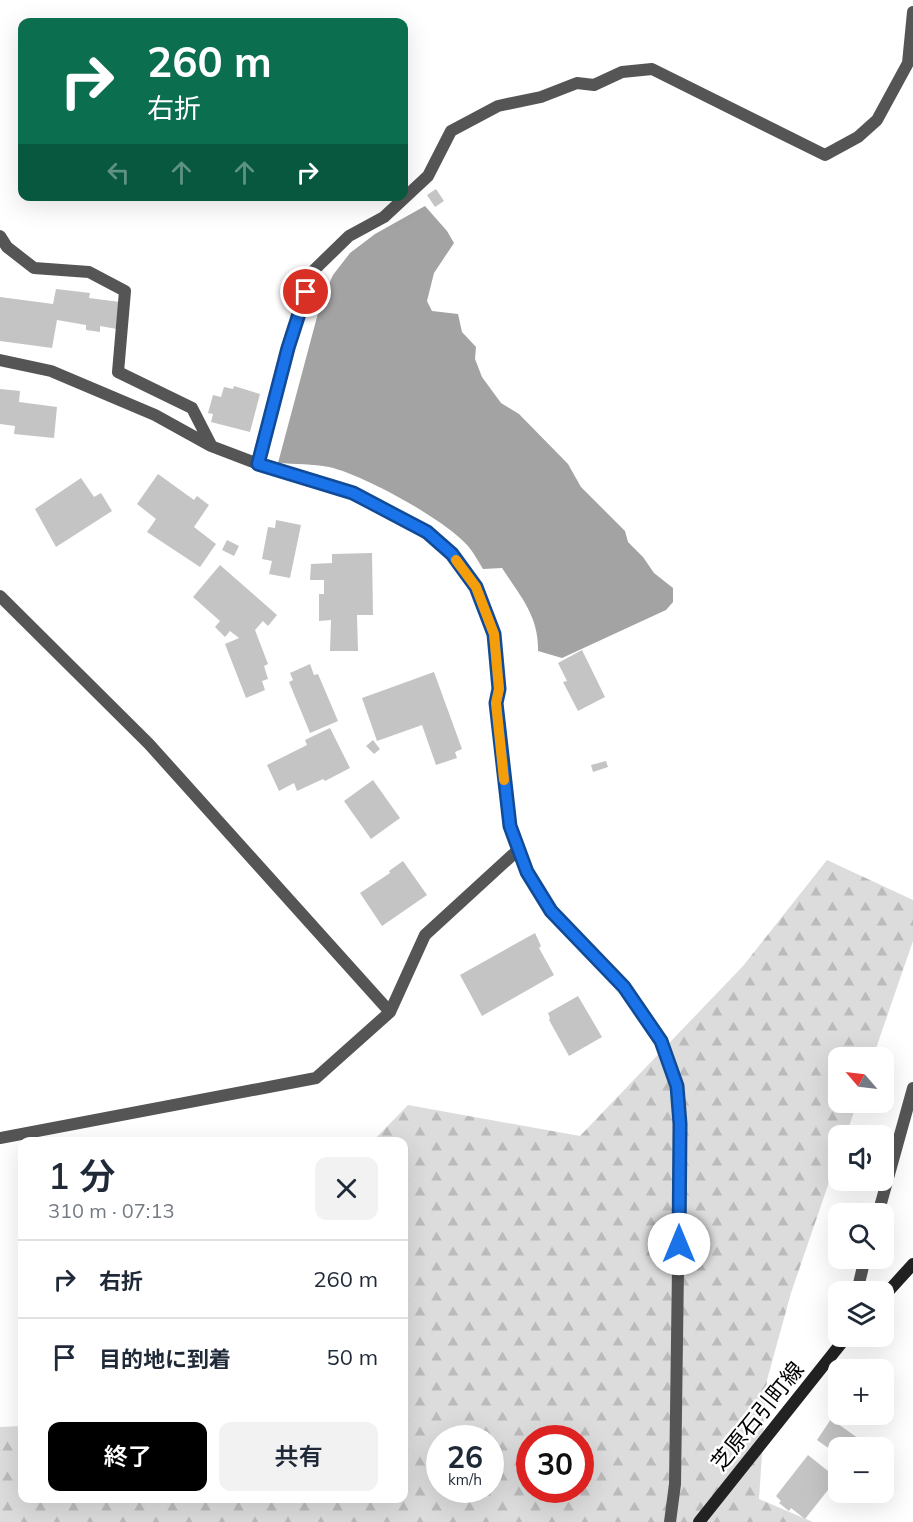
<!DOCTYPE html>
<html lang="ja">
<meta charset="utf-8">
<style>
body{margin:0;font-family:Mulish,"Noto Sans JP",sans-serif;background:#f2f2f3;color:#1f2937;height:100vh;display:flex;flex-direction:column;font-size:22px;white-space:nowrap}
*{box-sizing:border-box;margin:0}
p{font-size:20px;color:#747a83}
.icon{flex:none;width:33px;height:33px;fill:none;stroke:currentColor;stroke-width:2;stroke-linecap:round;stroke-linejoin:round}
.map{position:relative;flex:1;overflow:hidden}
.panel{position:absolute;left:18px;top:1137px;width:390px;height:366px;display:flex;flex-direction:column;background:#fff;border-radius:12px;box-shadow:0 6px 24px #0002}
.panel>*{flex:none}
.hud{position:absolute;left:18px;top:18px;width:390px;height:183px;border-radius:12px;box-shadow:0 6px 24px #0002;background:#0b6e4f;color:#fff;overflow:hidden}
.needle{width:39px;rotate:298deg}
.tools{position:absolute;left:828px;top:1047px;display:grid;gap:12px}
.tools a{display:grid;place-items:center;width:66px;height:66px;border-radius:12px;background:#fff;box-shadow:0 6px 24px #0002;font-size:30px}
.speed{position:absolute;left:426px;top:1425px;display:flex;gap:12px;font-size:30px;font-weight:700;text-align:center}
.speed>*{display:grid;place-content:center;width:78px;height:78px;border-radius:50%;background:#fff;box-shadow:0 6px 24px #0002;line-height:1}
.speed small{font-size:15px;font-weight:400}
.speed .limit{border:9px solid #d22;background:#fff;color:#111}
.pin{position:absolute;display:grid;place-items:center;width:51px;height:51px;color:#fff;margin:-26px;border:3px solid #fff;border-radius:50%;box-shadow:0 2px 6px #0007}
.me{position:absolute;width:66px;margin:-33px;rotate:0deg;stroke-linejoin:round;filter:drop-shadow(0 0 4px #0008)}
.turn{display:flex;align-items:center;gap:21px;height:126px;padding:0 30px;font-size:27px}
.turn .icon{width:78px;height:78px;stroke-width:2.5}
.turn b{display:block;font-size:42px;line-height:51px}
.lanes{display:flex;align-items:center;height:57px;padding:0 30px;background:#0003;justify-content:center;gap:30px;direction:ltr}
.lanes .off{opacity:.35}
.round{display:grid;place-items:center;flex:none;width:63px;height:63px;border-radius:12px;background:#f2f2f3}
.headline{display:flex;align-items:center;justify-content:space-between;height:102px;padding:0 30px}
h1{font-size:36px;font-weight:600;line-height:45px}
.action{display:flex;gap:12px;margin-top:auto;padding:12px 30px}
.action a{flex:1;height:69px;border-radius:12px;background:#000;color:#fff;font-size:24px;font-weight:600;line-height:69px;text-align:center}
.action a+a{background:#f2f2f3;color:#1f2937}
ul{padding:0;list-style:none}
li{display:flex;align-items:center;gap:18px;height:78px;padding:0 30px;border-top:2px solid #e0e1e3}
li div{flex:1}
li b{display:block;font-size:22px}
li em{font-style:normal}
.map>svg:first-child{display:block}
.forest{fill:url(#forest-firs);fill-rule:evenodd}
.water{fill:#a3a3a3}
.building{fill:#c4c4c4}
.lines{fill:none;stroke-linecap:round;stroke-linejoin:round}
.minor{stroke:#555;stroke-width:12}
.secondary{stroke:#222;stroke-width:12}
.route-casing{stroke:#114b97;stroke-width:15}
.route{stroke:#1a73e8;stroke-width:10}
.slow{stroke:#f59e0b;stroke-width:10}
.labels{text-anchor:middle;stroke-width:5;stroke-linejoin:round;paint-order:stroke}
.street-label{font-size:22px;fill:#000;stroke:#fff}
</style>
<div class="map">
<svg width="913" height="1522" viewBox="0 0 913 1522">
<defs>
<pattern id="forest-firs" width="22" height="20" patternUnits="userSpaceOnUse" patternTransform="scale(1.5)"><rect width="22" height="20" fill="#dcdcdc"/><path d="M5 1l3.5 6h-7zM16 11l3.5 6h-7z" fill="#bbb"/></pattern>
</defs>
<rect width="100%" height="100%" fill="#fff"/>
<path class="forest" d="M 827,860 L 913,900 L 913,941 L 873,1057 L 838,1058 L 838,1102 L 857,1103 L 846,1135 L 838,1136 L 838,1156 L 791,1293 L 767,1380 L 759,1499 L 813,1522 L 0,1522 L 0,1427 L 22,1426 L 22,1498 L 404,1498 L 404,1142 L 373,1141 L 408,1105 L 580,1136 L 743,966 ZM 440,1438 L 490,1438 L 490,1490 L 440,1490 ZM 530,1438 L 580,1438 L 580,1490 L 530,1490 Z"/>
<path class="water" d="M 425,206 L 447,231 L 454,243 L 434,273 L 427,301 L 432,311 L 458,314 L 462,332 L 476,347 L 475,359 L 482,377 L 501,403 L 519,414 L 568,464 L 581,487 L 625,531 L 628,542 L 643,557 L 654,573 L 673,588 L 673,602 L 666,610 L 562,658 L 538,651 C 539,616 520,596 502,568 L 483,569 C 478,561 474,553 468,546 C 444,519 364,475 329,467 C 313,464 295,464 278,463 L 321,302 L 333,275 L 350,253 L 375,234 Z"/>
<path class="building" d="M 436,189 L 444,201 L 435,207 L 427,195 Z
M 56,289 L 90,293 L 89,298 L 120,302 L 117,329 L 100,326 L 100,332 L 86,330 L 86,325 L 57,320 L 52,348 L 0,341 L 0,297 L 53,304 Z
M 234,386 L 260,394 L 250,432 L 211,422 L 213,414 L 208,413 L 213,395 L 221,397 L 224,387 L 233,389 Z
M 0,389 L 20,391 L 19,402 L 57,407 L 54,438 L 14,434 L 15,426 L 0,424 Z
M 158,474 L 194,500 L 197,496 L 209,505 L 194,527 L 216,544 L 200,567 L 147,532 L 156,519 L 137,504 Z
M 81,478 L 94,497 L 101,493 L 112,511 L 56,547 L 35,509 Z
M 276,520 L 301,525 L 290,578 L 269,574 L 272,561 L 262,559 L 268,527 L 275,528 Z
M 227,540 L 239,546 L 234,556 L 222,550 Z
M 372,553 L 373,615 L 357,615 L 358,651 L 330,651 L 331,620 L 319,621 L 319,594 L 324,594 L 324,580 L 310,580 L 311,564 L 332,563 L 332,554 Z
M 220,565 L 277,615 L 268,626 L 263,621 L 255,630 L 268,664 L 264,666 L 268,679 L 262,681 L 265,690 L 246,698 L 225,644 L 239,638 L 230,631 L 225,637 L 215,627 L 220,621 L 193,597 Z
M 582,650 L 605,697 L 578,711 L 563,682 L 567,681 L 558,663 Z
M 310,664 L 314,675 L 318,674 L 338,721 L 310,733 L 289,682 L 293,680 L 290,673 Z
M 434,672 L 462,749 L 455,752 L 457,758 L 436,765 L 422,725 L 377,741 L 362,698 Z
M 330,728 L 350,768 L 325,781 L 323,779 L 297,791 L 294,783 L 279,791 L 267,765 L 307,745 L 305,740 Z
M 373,740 L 380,749 L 374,754 L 366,746 Z
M 606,761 L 608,767 L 593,772 L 591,765 Z
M 373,780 L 400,818 L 371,839 L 344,801 Z
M 403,861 L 427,895 L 382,926 L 360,893 L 390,873 L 389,871 Z
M 535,933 L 541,946 L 539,948 L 554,975 L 482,1016 L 460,975 Z
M 578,996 L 602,1037 L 569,1056 L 549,1020 L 550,1018 L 548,1013 Z
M 831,1419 L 872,1448 L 838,1448 L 838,1455 L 817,1440 Z
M 808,1455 L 838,1479 L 838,1483 L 831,1492 L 828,1490 L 805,1519 L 791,1508 L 789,1511 L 779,1503 L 781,1501 L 776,1496 Z"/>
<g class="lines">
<path class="minor" d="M 0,236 L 7,247 L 34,268 L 89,272 L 125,291 L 118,372 L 192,408 L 211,445
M 0,360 L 51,371 L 155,415 L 211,446 L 258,464 L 353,493 L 427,532 L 452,554 L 476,587 L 494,634 L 499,689 L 496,703 L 510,826 L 527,872 L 551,911 L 624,987 L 661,1041 L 677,1086 L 680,1124 L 675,1484 L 670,1522
M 258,464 L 288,348 L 311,273 L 349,236 L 384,217 L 428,176 L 451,131 L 498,106 L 541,97 L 577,83 L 594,85 L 622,72 L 652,69 L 825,155 L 858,137 L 877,120 L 908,63 L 913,12
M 0,596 L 149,744 L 390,1012
M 0,1138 L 316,1078 L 390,1012 L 425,935 L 519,849
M 878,1214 L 913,1088
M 857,1292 L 865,1258"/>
<path class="secondary" d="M 884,1296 L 913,1264
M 699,1522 L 847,1336"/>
</g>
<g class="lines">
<g class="route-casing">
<path id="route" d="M 306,292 L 288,348 L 258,464 L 353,493 L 427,532 L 452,554 L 476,587 L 494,634 L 499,689 L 496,703 L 510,826 L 527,872 L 551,911 L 624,987 L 661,1041 L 677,1086 L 680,1124 L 679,1244"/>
</g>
<use href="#route" class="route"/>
<path class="slow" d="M 456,560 L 476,587 L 494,634 L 499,689 L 496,703 L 504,780"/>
</g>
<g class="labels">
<g class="street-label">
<text transform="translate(757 1416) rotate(-51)" y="8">芝原石引町線</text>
</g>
</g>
</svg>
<div class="tools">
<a><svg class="needle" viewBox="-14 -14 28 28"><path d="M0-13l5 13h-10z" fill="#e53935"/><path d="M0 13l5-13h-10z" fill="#747a83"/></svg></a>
<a><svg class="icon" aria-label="sound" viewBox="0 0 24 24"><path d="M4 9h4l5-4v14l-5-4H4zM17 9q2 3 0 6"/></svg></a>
<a><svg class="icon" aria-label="search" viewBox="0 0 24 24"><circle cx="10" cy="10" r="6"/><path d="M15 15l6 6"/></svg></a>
<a><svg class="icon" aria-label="layers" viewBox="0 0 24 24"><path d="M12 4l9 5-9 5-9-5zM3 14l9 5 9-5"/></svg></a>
<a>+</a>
<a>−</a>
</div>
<div class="speed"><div>26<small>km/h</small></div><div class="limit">30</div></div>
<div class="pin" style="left:306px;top:292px;background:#d93025"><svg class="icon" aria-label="arrive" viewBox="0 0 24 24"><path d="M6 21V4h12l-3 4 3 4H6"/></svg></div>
<svg class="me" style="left:679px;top:1244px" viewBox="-20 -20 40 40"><circle r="19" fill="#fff"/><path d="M0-13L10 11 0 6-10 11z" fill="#1a73e8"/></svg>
<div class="hud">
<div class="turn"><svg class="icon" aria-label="right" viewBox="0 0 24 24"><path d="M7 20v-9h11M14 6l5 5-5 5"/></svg><div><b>260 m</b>右折</div></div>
<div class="lanes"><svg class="icon off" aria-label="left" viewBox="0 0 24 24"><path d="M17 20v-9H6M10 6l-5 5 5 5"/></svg><svg class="icon off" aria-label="ahead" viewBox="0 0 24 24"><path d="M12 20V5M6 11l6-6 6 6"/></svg><svg class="icon off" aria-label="ahead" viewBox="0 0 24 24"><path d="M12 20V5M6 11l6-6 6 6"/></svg><svg class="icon" aria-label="right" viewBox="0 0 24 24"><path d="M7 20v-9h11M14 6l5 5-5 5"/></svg></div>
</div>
<section class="panel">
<div class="headline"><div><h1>1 分</h1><p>310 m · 07:13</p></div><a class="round"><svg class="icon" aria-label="close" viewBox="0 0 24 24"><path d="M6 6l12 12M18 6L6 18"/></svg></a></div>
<ul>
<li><svg class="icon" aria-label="right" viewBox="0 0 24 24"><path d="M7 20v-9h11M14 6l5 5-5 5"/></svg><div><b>右折</b></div><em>260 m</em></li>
<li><svg class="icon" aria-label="arrive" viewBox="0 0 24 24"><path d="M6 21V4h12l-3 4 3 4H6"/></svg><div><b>目的地に到着</b></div><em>50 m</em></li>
</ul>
<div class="action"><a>終了</a><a>共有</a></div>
</section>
</div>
